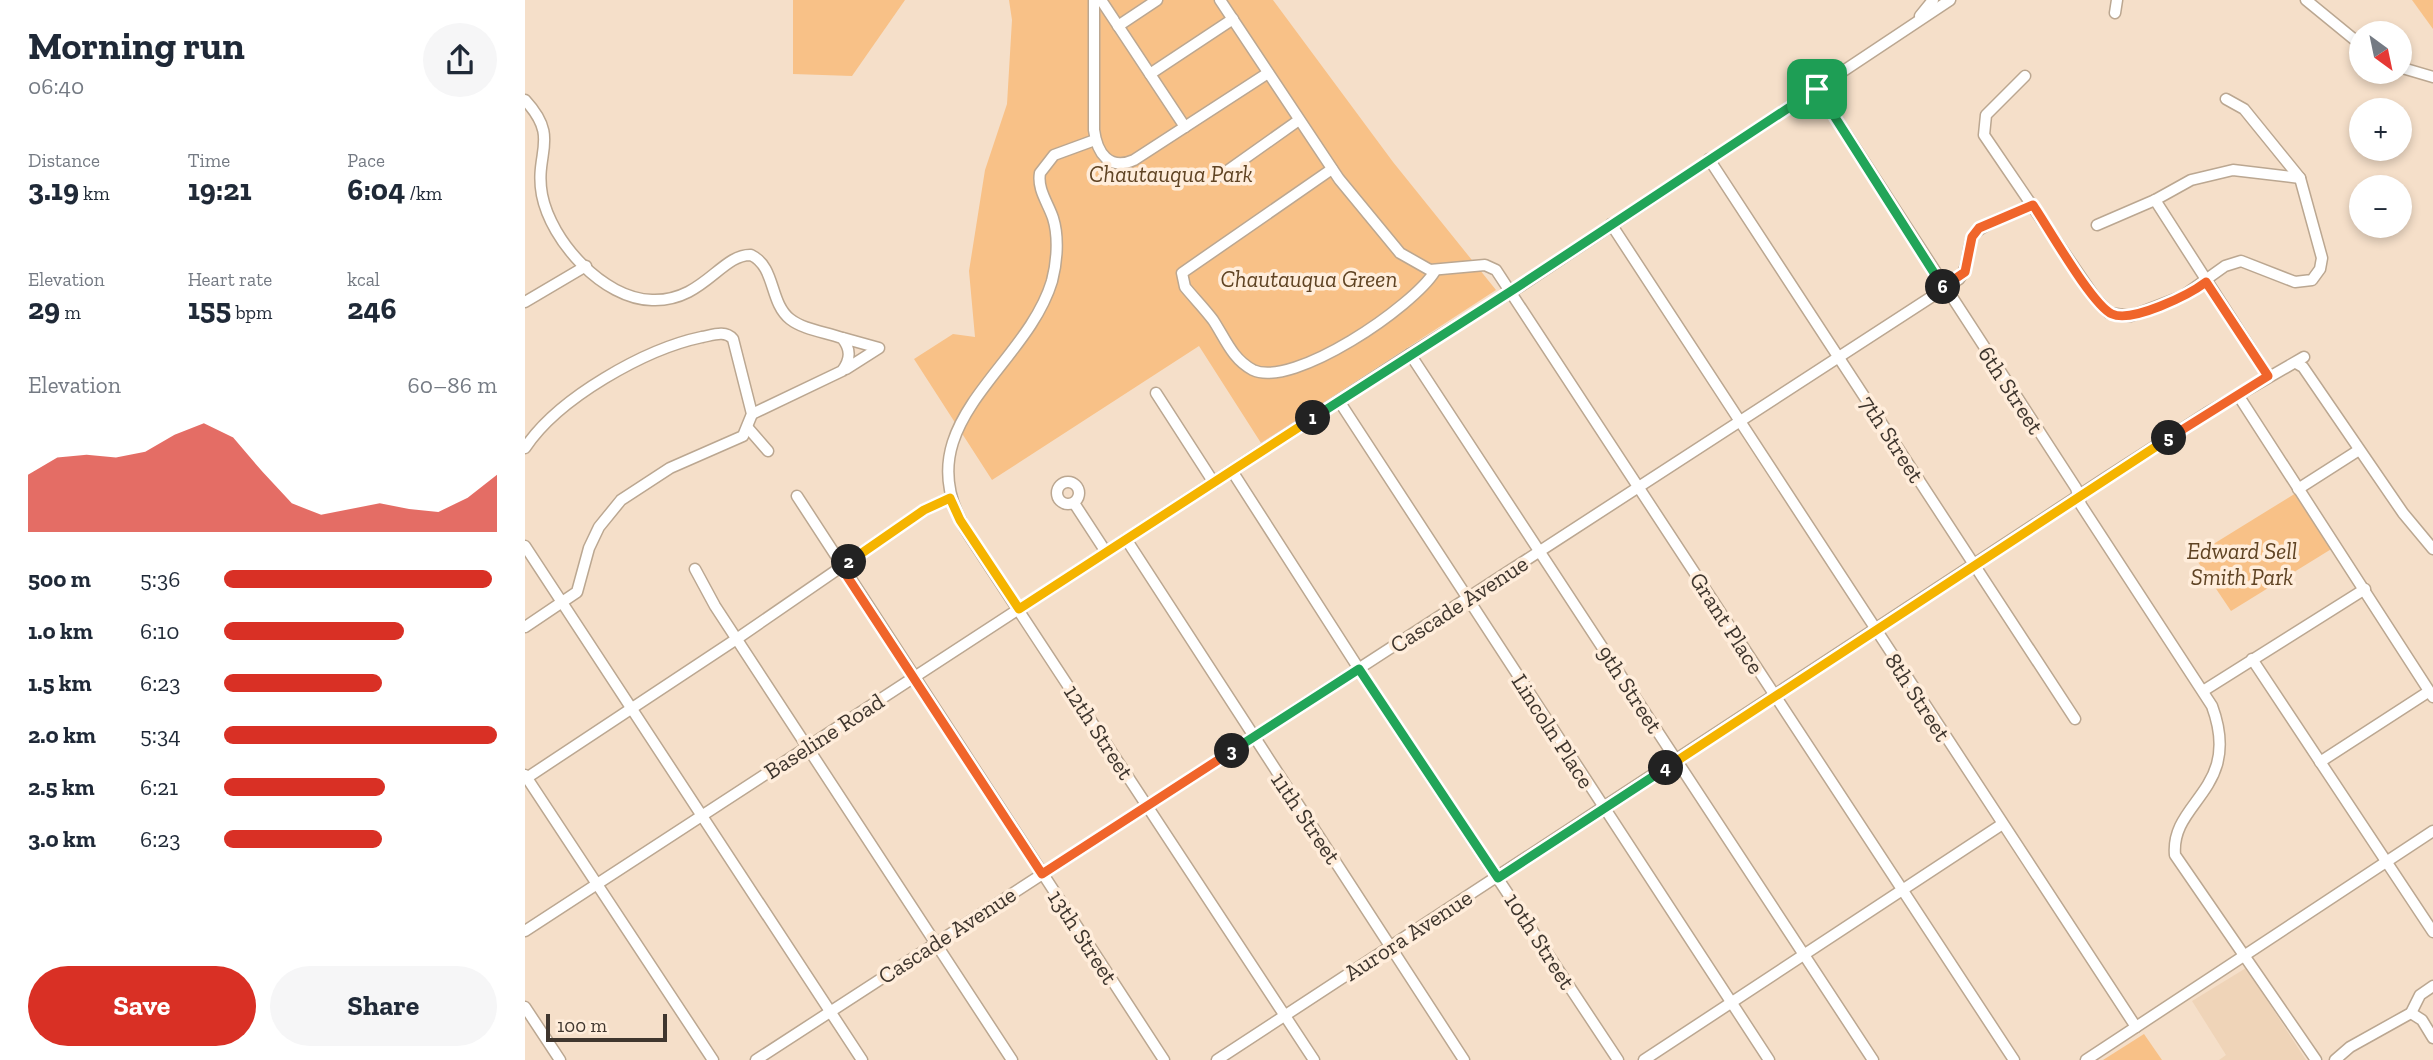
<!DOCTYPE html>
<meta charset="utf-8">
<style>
body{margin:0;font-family:"Zilla Slab",serif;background:#f6f6f7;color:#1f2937;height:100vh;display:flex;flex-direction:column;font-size:26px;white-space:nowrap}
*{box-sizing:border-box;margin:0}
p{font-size:23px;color:#747a83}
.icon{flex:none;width:38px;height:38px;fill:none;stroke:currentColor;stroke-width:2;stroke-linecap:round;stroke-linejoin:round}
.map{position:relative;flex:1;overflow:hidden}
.panel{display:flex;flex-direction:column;background:#fff;width:525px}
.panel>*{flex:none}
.needle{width:46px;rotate:147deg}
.controls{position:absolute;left:1824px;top:21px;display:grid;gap:14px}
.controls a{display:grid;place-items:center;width:63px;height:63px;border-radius:50%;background:#fff;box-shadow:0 4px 10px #0003;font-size:35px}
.scale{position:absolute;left:21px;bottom:18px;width:121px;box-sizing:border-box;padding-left:7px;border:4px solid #3f362e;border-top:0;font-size:19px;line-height:24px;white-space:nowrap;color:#3f362e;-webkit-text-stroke:5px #ffeddb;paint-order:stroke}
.pin{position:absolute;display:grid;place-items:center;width:60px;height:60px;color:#fff;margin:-30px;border-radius:14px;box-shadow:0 4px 10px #0006}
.km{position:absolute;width:35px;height:35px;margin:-18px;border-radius:50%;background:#222;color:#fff;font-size:19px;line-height:35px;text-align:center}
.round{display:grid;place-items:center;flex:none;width:74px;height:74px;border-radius:37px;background:#f6f6f7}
.overview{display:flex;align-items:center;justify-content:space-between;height:119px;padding:0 28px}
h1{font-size:38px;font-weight:700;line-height:52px}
.figures{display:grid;grid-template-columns:repeat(3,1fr);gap:10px;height:119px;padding:7px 28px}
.figures div{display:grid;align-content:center}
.figures b{font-size:30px;font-weight:700}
.figures small{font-size:19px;font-weight:400}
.figures p{font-size:19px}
.chart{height:196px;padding:14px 28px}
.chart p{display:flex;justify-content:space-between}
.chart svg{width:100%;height:126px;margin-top:7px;fill:#d93025;opacity:.7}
.action{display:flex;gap:14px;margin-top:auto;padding:14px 28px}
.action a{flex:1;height:80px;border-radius:42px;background:#d93025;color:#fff;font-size:28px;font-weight:700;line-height:80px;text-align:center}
.action a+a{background:#f6f6f7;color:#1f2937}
ul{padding:0 28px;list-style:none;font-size:23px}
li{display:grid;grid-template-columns:112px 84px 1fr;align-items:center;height:52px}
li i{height:18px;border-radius:9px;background:#d93025}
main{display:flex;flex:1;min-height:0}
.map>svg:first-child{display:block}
.built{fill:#efd4b8}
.green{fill:#f8c187}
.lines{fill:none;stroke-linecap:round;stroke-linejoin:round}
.minor-casing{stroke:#bba791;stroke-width:13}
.minor{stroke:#fff;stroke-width:10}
.split-1-casing{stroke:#fff;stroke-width:14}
.split-2-casing{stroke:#fff;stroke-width:14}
.split-3-casing{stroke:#fff;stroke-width:14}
.split-4-casing{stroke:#fff;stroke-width:14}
.split-5-casing{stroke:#fff;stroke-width:14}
.split-6-casing{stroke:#fff;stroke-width:14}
.split-7-casing{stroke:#fff;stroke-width:14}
.split-1{stroke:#22a559;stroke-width:9}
.split-2{stroke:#f5b400;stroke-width:9}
.split-3{stroke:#f0652b;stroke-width:9}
.split-4{stroke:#22a559;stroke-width:9}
.split-5{stroke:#f5b400;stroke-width:9}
.split-6{stroke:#f0652b;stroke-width:9}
.split-7{stroke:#22a559;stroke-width:9}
.labels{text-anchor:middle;stroke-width:7;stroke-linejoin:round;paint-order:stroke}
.park-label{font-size:23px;font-style:italic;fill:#5f4323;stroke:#ffeddb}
.street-label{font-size:23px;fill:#3f362e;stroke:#ffeddb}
</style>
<main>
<section class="panel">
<div class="overview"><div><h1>Morning run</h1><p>06:40</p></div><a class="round"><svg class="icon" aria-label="share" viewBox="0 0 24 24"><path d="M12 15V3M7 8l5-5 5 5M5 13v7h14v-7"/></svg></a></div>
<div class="figures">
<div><p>Distance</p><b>3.19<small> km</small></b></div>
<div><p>Time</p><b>19:21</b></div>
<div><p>Pace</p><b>6:04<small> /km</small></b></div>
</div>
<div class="figures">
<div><p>Elevation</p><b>29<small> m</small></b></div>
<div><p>Heart rate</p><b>155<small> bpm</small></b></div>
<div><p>kcal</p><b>246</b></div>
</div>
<div class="chart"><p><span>Elevation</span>60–86 m</p>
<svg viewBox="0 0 160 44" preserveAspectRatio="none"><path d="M0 44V24L10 18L20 17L30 18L40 16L50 10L60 6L70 11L80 23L90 34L100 38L110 36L120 34L130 36L140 37L150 32L160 24V44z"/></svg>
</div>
<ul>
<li><b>500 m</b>5:36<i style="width:98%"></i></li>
<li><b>1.0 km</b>6:10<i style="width:66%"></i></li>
<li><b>1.5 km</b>6:23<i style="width:58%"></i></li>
<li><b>2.0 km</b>5:34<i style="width:100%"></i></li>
<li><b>2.5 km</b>6:21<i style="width:59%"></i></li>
<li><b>3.0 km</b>6:23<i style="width:58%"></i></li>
</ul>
<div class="action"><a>Save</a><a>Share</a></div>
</section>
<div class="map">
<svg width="1908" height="1060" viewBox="0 0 1908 1060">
<rect width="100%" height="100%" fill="#f5dfc9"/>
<path class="built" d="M 1721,968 L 1781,1060 L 1694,1060 L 1701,1055 L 1667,1001 Z"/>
<g class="green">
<path d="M 268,0 L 380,0 L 327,76 L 268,74 Z"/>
<path d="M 484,0 L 748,0 L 868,162 L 971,290 L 736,443 L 674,346 L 467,480 L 389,359 L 428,334 L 450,337 L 444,271 L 460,170 L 482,104 L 487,20 Z"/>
<path d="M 1887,0 L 1908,0 L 1908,29 Z"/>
<path d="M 1771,493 L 1808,548 L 1706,611 L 1669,556 Z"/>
<path d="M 1619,1034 L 1637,1060 L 1578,1060 Z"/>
</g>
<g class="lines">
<defs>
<g id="minor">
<path d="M 569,0 L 569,130 C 572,153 584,171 609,160 L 743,73"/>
<path d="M 576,0 L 660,127"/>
<path d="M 695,0 L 814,179 L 875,253 L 905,270 L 960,265 L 971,270 L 1489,1060"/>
<path d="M 1781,0 L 1836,45"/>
<path d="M 1590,13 L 1592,0"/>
<path d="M 1395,16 L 1408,0"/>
<path d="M 593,26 L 632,0"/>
<path d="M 1874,67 L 1908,77"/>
<path d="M 625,74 L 708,19"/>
<path d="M 1500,76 L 1461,115 L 1459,135 L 1570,298 L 1584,313 L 1606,316 L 1658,296 L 1700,266 L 1716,261 L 1770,282 L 1787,280 L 1795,269 L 1797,258 L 1775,178 L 1719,109 L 1701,99"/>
<path d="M 1292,89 L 1551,488 L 1556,505 L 1687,706 C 1718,790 1645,801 1650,855 L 1791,1060"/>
<path d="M 0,100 C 36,139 9,152 17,195 C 26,241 78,299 127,300 C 178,302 196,254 226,255 C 251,267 244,302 265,319 C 279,330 301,332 317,338 C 326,349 326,359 317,371 L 227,414"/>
<path d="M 570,140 L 529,155 L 515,173 C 512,189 523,203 528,218 C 534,237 532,262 527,281 C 500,371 374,426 444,535 L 789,1060"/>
<path d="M 1184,159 L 1550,719"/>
<path d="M 807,169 L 657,273 L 660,287 C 669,298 679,308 688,320 C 700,338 707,359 728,370 C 768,389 889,306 910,271"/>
<path d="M 695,176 L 774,120"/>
<path d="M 1630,200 L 1743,376"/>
<path d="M 1086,224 L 1611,1027"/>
<path d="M 1572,225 L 1630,200 L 1666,180 L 1708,170 L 1775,178"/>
<path d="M 0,302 L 61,266"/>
<path d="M 318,338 L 354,348 L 321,369"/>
<path d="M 885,354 L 1348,1060"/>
<path d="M 1771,363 L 1778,367 L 1878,513 L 1908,549"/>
<path d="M 631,393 L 689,483"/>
<path d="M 1713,395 L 1908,697"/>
<path d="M 814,401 L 1244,1060"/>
<path d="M 223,428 L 243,451"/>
<path d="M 0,448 C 33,398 120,349 177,337 C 188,335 200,330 208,339 L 227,414 L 218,436 L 145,468 L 96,500 L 74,527 L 64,548 L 52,592 L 0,627"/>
<path d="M 707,471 L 834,669 L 1093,1060"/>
<circle cx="543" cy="493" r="11"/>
<path d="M 1773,489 L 1834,450"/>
<path d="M 272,496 L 639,1060"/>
<path d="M 549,503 L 581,552"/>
<path d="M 601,539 L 939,1060"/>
<path d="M 0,546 L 337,1060"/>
<path d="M 170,569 L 190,606 L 487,1060"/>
<path d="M 1727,659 L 1908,932"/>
<path d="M 1678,691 L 1840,589"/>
<path d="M 1795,762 L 1903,692"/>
<path d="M 0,775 L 188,1060"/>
<path d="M 0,779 L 213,638 L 399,510 L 425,498"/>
<path d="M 0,931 L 885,354 L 994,287 L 1425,0"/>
<path d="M 0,1007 L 35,1060"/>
<path d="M 1886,1013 L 1897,1020 L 1908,1038"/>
<path d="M 231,1060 L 1434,279 C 1445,266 1441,250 1448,236 C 1454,224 1495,212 1508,205"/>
<path d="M 692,1060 L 1579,479 L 1682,413 L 1779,357"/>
<path d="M 1119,1060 L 1476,825"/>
<path d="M 1561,1060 L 1908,831"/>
<path d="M 1810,1060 L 1825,1047 L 1886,1013 L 1895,995 L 1908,986"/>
</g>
</defs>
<use href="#minor" class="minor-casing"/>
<use href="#minor" class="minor"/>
</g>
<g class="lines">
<defs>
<path id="split-1" d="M 788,418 L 994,286 L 1292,89"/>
<path id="split-2" d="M 324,562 L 399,510 L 425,498 L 435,520 L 494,609 L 788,418"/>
<path id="split-3" d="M 324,562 L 316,567 L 517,874 L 707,751"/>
<path id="split-4" d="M 707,751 L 834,669 L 973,878 L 1141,768"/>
<path id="split-5" d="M 1141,768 L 1644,438"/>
<path id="split-6" d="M 1418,287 L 1440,272 L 1447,237 L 1454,228 L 1508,205 C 1523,227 1567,305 1587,314 C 1607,323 1664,295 1681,282 L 1743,376 L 1644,438"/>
<path id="split-7" d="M 1292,89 L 1418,287"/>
</defs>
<use href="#split-1" class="split-1-casing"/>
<use href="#split-2" class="split-2-casing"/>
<use href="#split-3" class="split-3-casing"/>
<use href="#split-4" class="split-4-casing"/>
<use href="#split-5" class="split-5-casing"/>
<use href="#split-6" class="split-6-casing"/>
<use href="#split-7" class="split-7-casing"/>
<use href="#split-1" class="split-1"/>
<use href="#split-2" class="split-2"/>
<use href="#split-3" class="split-3"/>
<use href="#split-4" class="split-4"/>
<use href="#split-5" class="split-5"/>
<use href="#split-6" class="split-6"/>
<use href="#split-7" class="split-7"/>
</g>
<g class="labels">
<g class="park-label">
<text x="646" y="182">Chautauqua Park</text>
<text x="784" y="287">Chautauqua Green</text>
<text x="1717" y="559">Edward Sell<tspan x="1717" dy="26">Smith Park</tspan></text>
</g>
<g class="street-label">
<text transform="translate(1486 390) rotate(57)" y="8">6th Street</text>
<text transform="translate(1367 439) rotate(57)" y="8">7th Street</text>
<text transform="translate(934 604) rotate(-33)" y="8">Cascade Avenue</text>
<text transform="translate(1202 623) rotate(57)" y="8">Grant Place</text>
<text transform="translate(1105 689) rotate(57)" y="8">9th Street</text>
<text transform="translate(1393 697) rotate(57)" y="8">8th Street</text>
<text transform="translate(1028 731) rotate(57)" y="8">Lincoln Place</text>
<text transform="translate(574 732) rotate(57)" y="8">12th Street</text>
<text transform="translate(299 736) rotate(-33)" y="8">Baseline Road</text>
<text transform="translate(781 818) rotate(56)" y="8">11th Street</text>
<text transform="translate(422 935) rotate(-33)" y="8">Cascade Avenue</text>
<text transform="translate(883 935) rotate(-33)" y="8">Aurora Avenue</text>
<text transform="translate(558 937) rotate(57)" y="8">13th Street</text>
<text transform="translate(1015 941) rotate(57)" y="8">10th Street</text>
</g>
</g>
</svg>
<div class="controls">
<a><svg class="needle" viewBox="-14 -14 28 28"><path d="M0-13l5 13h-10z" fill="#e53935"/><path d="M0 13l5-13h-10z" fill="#747a83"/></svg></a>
<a>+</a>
<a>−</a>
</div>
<div class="scale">100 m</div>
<div class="pin" style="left:1292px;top:89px;background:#1e9e55"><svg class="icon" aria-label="arrive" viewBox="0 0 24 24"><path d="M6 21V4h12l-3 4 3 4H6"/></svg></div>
<b class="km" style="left:788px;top:418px">1</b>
<b class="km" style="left:324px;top:562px">2</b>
<b class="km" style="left:707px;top:751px">3</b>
<b class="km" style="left:1141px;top:768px">4</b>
<b class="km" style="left:1644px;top:438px">5</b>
<b class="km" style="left:1418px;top:287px">6</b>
</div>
</main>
